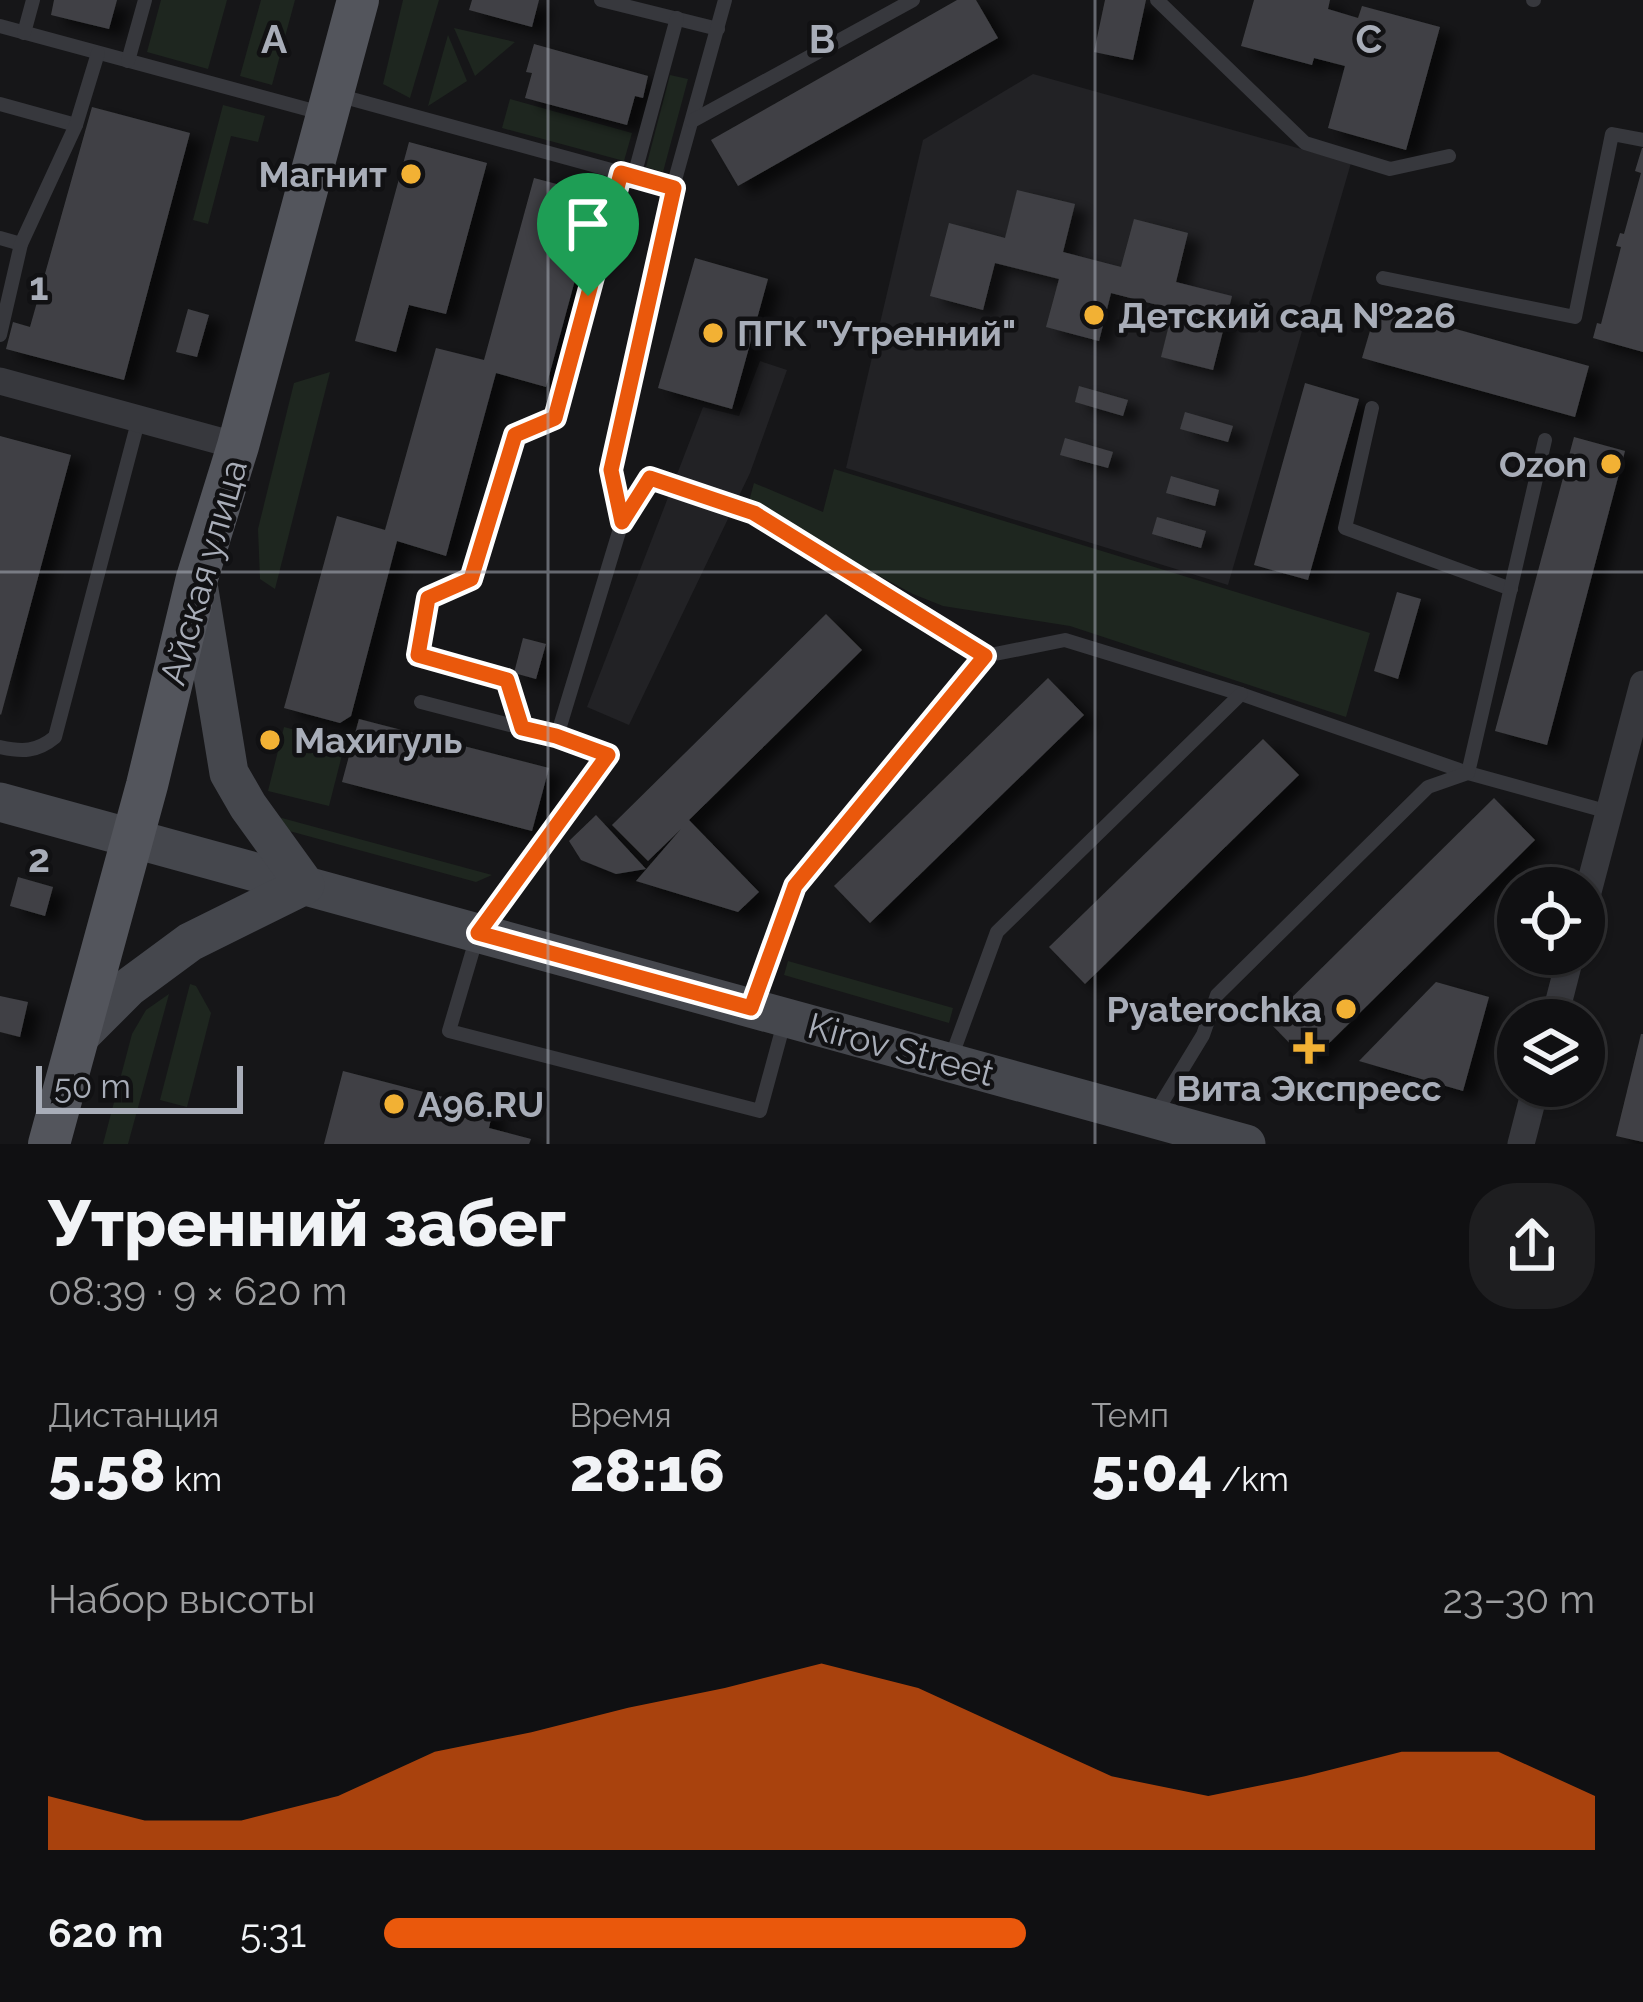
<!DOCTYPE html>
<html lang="ru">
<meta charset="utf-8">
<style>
body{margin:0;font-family:Raleway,sans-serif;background:#1e1e20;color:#f1f3f6;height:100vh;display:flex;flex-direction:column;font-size:45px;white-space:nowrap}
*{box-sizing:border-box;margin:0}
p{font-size:39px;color:#9c9d9f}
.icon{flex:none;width:66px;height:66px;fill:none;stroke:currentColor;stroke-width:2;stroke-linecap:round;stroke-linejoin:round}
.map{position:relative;height:1144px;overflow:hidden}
.side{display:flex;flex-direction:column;background:#101012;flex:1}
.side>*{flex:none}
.buttons{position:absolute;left:1497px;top:867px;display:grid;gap:24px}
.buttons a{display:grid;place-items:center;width:108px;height:108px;border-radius:50%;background:#101012;box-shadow:0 3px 9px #0004,0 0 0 3px #303032;font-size:60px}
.scale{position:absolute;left:36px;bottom:30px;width:207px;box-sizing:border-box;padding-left:12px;border:6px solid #a8adb8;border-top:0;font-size:33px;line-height:42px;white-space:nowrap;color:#a8adb8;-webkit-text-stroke:9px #111113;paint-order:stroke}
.pin{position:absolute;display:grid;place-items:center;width:102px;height:102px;color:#fff;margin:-123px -51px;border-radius:50% 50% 50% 0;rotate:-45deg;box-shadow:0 0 12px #0007}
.pin .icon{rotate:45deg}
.round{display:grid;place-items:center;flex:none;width:126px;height:126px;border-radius:48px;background:#1e1e20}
.headline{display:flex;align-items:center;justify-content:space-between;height:204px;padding:0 48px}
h1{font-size:66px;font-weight:800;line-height:90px}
.figures{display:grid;grid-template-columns:repeat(3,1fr);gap:18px;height:204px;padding:12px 48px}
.figures div{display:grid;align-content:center}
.figures b{font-size:60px;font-weight:800}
.figures small{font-size:33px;font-weight:400}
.figures p{font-size:33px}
.chart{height:336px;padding:24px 48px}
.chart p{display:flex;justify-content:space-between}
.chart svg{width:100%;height:216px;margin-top:12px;fill:#ea580c;opacity:.7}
ul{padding:0 48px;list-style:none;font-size:39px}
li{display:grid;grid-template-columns:192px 144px 1fr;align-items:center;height:90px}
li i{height:30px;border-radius:15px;background:#ea580c}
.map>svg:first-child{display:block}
.built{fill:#222225}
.green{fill:#1e261f}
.building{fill:#404145;filter:url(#shadow)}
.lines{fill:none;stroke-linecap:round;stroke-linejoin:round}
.lane{stroke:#37383d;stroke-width:14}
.street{stroke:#37383d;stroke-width:27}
.secondary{stroke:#45474d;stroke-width:39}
.primary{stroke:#53555c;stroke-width:42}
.route-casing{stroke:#fff;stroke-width:24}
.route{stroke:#ea580c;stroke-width:15}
.grid{fill:none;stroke:#a8adb8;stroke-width:3;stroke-opacity:0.55}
.poi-dot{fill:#f2b134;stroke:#111113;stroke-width:4.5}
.labels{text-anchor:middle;stroke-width:9;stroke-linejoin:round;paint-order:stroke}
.poi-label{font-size:36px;font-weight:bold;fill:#a8adb8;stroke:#111113;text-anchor:start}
.street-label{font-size:36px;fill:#a8adb8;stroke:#111113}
.grid-label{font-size:39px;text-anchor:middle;font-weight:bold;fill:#a8adb8;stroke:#111113;stroke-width:9;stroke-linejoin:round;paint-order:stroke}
</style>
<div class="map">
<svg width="1643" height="1144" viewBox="0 0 1643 1144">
<defs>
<filter id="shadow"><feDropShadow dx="13" dy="8" stdDeviation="6" flood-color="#0009"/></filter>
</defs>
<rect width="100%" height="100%" fill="#161618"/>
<g class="built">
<path d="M 1033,74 L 1351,163 L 1228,585 L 846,468 L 923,140 Z"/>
<path d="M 760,361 L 787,370 L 750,473 L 629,725 L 587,707 L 703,407 L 739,416 Z"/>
</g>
<g class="green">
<path d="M 161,0 L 227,0 L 208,69 L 147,52 Z"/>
<path d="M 261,0 L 295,0 L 272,85 L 240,76 Z"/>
<path d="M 403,0 L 439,0 L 410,98 L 383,84 Z"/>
<path d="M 454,28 L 515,42 L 475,76 Z"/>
<path d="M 448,35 L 467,81 L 428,106 Z"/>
<path d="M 670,75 L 688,79 L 663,172 L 646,167 Z"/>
<path d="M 510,99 L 632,133 L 624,161 L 502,128 Z"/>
<path d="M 223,105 L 265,116 L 258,142 L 231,136 L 208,224 L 193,220 Z"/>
<path d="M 330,372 L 275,589 L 260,579 L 258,529 L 294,383 Z"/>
<path d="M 834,469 L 1370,633 L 1346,717 L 1070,626 L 943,606 L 913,594 L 748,505 L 754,483 L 823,512 Z"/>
<path d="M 284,727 L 345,743 L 329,806 L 268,791 Z"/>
<path d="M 267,814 L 492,875 L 476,882 L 282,829 Z"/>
<path d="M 788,961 L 953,1008 L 949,1023 L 784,975 Z"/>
<path d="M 190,984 L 196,986 L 211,1013 L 187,1107 L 160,1100 Z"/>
<path d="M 169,994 L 128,1144 L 103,1144 L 132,1034 L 146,1010 Z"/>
</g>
<g class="building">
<path d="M 54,0 L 117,0 L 109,29 L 51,15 Z"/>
<path d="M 472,0 L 539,0 L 532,27 L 469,10 Z"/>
<path d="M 957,0 L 976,0 L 998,38 L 738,186 L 711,140 Z"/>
<path d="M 1105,0 L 1146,0 L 1133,60 L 1094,52 Z"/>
<path d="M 1254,0 L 1330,0 L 1328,9 L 1358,18 L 1362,6 L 1440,27 L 1406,150 L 1328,128 L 1345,66 L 1314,58 L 1312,65 L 1241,46 Z"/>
<path d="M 534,44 L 648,76 L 643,98 L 635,96 L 627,125 L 525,98 L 532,73 L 526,72 Z"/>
<path d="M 92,107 L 190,133 L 124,380 L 6,349 L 13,322 L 30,327 Z"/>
<path d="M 409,142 L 487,163 L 446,314 L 409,305 L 396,352 L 355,341 Z"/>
<path d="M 1642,148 L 1643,148 L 1643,352 L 1593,338 L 1597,323 L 1601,324 L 1621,247 L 1616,246 L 1620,233 L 1624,234 L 1641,173 L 1635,171 Z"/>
<path d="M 534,178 L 598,195 L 546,387 L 496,373 L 446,556 L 397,541 L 351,716 L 340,723 L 284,708 L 337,516 L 385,530 L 436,348 L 484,360 Z"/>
<path d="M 1017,190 L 1075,204 L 1063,252 L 1121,267 L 1134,219 L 1188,233 L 1176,282 L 1232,296 L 1213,370 L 1161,357 L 1173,309 L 1111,293 L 1099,341 L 1046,327 L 1059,279 L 995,263 L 983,310 L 930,296 L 949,223 L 1005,238 Z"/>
<path d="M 695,258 L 768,279 L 732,409 L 658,388 Z"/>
<path d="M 1377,307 L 1589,366 L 1575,417 L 1362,358 Z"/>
<path d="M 188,309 L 209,315 L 197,357 L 176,352 Z"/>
<path d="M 1305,383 L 1359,399 L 1308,580 L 1254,565 Z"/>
<path d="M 1079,386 L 1128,400 L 1123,416 L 1075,402 Z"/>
<path d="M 1185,412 L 1233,426 L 1228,442 L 1180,429 Z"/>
<path d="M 0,436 L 71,455 L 1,715 L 0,714 Z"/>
<path d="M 1574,437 L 1625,451 L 1547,745 L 1495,731 Z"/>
<path d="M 1065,438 L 1113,452 L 1108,468 L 1060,455 Z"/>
<path d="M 1171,476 L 1219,490 L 1215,506 L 1166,493 Z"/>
<path d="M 1157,517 L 1206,531 L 1201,548 L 1152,534 Z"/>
<path d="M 1397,592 L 1421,599 L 1398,679 L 1374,671 Z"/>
<path d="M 826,614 L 862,650 L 689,820 L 759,892 L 738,912 L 636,881 L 681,829 L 648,861 L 612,825 Z"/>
<path d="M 523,638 L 546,644 L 536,679 L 514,673 Z"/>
<path d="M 1048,678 L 1084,715 L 870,923 L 834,886 Z"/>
<path d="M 359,719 L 549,768 L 532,831 L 342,782 Z"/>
<path d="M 1263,739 L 1299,775 L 1085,984 L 1049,947 Z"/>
<path d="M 1494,798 L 1535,840 L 1309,1063 L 1268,1021 Z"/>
<path d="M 596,815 L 646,869 L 616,874 L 581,860 L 569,841 Z"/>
<path d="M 18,877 L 53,887 L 45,916 L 10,906 Z"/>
<path d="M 1436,982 L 1489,997 L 1463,1091 L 1359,1061 Z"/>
<path d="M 0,996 L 28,1002 L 20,1037 L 0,1032 Z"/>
<path d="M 1641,1034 L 1643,1034 L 1643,1142 L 1616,1136 Z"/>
<path d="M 343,1071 L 493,1110 L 489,1128 L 531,1139 L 529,1144 L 324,1144 Z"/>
</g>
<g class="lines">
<g class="lane">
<path d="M 601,0 L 718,29"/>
<path d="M 725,0 L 673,187 L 619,426 L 611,470 L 622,522 L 557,736 L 608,755 L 478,933 L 449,1031 L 760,1111 L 785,1019"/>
<path d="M 1157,0 L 1305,143 L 1390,169 L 1449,156"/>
<path d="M 1533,0 L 1534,0"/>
<path d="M 0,26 L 325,114"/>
<path d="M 24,33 L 33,0"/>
<path d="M 128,61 L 145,0"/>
<path d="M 337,95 L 673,187"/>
<path d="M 0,104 L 76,125"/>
<path d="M 692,121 L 913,0"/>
<path d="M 634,176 L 677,18"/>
<path d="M 0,238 L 21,244"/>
<path d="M 1383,278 L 1575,317 L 1612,134 L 1643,140"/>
<path d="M 0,335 L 21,244 L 76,125 L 98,53"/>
<path d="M 1372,408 L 1345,528 L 1511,589"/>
<path d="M 622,522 L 649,478 L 754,513 L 985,656 L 1065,640 L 1241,694 L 1468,773 L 1609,812"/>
<path d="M 421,702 L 522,728 L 507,679 L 417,655 L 428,598 L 471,579 L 515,435 L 555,418 L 621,173"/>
<path d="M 522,728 L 557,736"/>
<path d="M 0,747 C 22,752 37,752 55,737 L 139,418"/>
<path d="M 751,1006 L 795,886 L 985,656"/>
<path d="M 951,1058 L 997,932 L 1241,694"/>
<path d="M 1155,1114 L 1203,1035 L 1217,995 L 1428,787 L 1468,773 L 1545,440"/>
</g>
<g class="street">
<path d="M 0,381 L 238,446"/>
<path d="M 1584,907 L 1643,684"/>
<path d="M 1554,1020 L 1571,954"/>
<path d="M 1521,1144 L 1536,1086"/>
</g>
<g class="secondary">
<path d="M 0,802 L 1246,1144"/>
<path d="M 76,1040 L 129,987 L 190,942 L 305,885 L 248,806 L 229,773 L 198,584"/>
</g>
<path class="primary" d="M 49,1144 L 147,785 L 197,578 L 238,446 L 358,0"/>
</g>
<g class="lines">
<defs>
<path id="route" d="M 621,173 L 674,188 L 611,470 L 622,522 L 650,478 L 754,513 L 985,656 L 795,886 L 751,1008 L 478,933 L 608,755 L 556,736 L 522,728 L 507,680 L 418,655 L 428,598 L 471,579 L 515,435 L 555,418 Z"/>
</defs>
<use href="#route" class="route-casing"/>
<use href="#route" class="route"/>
</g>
<path class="grid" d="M 548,0 L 548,1144M 1095,0 L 1095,1144M 0,572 L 1643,572"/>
<g class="poi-dot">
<circle cx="411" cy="174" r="12"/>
<circle cx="1094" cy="315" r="12"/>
<circle cx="713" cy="333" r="12"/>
<circle cx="1611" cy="464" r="12"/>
<circle cx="270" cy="740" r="12"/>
<circle cx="1346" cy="1009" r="12"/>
<path d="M1303 1030h12v12h12v12h-12v12h-12v-12h-12v-12h12z"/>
<circle cx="394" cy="1104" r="12"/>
</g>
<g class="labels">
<g class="poi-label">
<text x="387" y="187" text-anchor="end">Магнит</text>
<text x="1118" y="328">Детский сад №226</text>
<text x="737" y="346">ПГК "Утренний"</text>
<text x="1587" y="477" text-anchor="end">Ozon</text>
<text x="294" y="753">Махигуль</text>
<text x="1322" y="1022" text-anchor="end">Pyaterochka</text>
<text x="1309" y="1101" text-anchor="middle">Вита Экспресс</text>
<text x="418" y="1117">А96.RU</text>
</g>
<g class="street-label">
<text transform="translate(203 572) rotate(-74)" y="13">Айская улица</text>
<text transform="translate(901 1049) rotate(15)" y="13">Kirov Street</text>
</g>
</g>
<g class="grid-label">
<text x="274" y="53">A</text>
<text x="822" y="53">B</text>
<text x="1369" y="53">C</text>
<text x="39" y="300">1</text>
<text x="39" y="872">2</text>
</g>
</svg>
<div class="buttons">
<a><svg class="icon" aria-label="locate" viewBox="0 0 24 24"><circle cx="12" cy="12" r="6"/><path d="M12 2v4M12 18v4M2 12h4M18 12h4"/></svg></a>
<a><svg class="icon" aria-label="layers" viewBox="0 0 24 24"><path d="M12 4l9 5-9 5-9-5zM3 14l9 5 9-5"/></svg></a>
</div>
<div class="scale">50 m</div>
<div class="pin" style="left:588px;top:296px;background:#1e9e55"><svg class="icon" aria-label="arrive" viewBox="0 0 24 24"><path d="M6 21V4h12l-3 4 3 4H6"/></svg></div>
</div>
<section class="side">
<div class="headline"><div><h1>Утренний забег</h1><p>08:39 · 9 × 620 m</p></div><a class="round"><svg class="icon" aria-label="share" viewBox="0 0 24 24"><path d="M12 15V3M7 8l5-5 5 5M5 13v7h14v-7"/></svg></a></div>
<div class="figures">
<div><p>Дистанция</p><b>5.58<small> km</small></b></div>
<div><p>Время</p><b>28:16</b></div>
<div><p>Темп</p><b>5:04<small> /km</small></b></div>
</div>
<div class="chart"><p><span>Набор высоты</span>23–30 m</p>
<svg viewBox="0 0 160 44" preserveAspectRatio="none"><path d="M0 44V33L10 38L20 38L30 33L40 24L50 20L60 15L70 11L80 6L90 11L100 20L110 29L120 33L130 29L140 24L150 24L160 33V44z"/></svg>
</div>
<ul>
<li><b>620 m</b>5:31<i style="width:53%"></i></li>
</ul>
</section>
